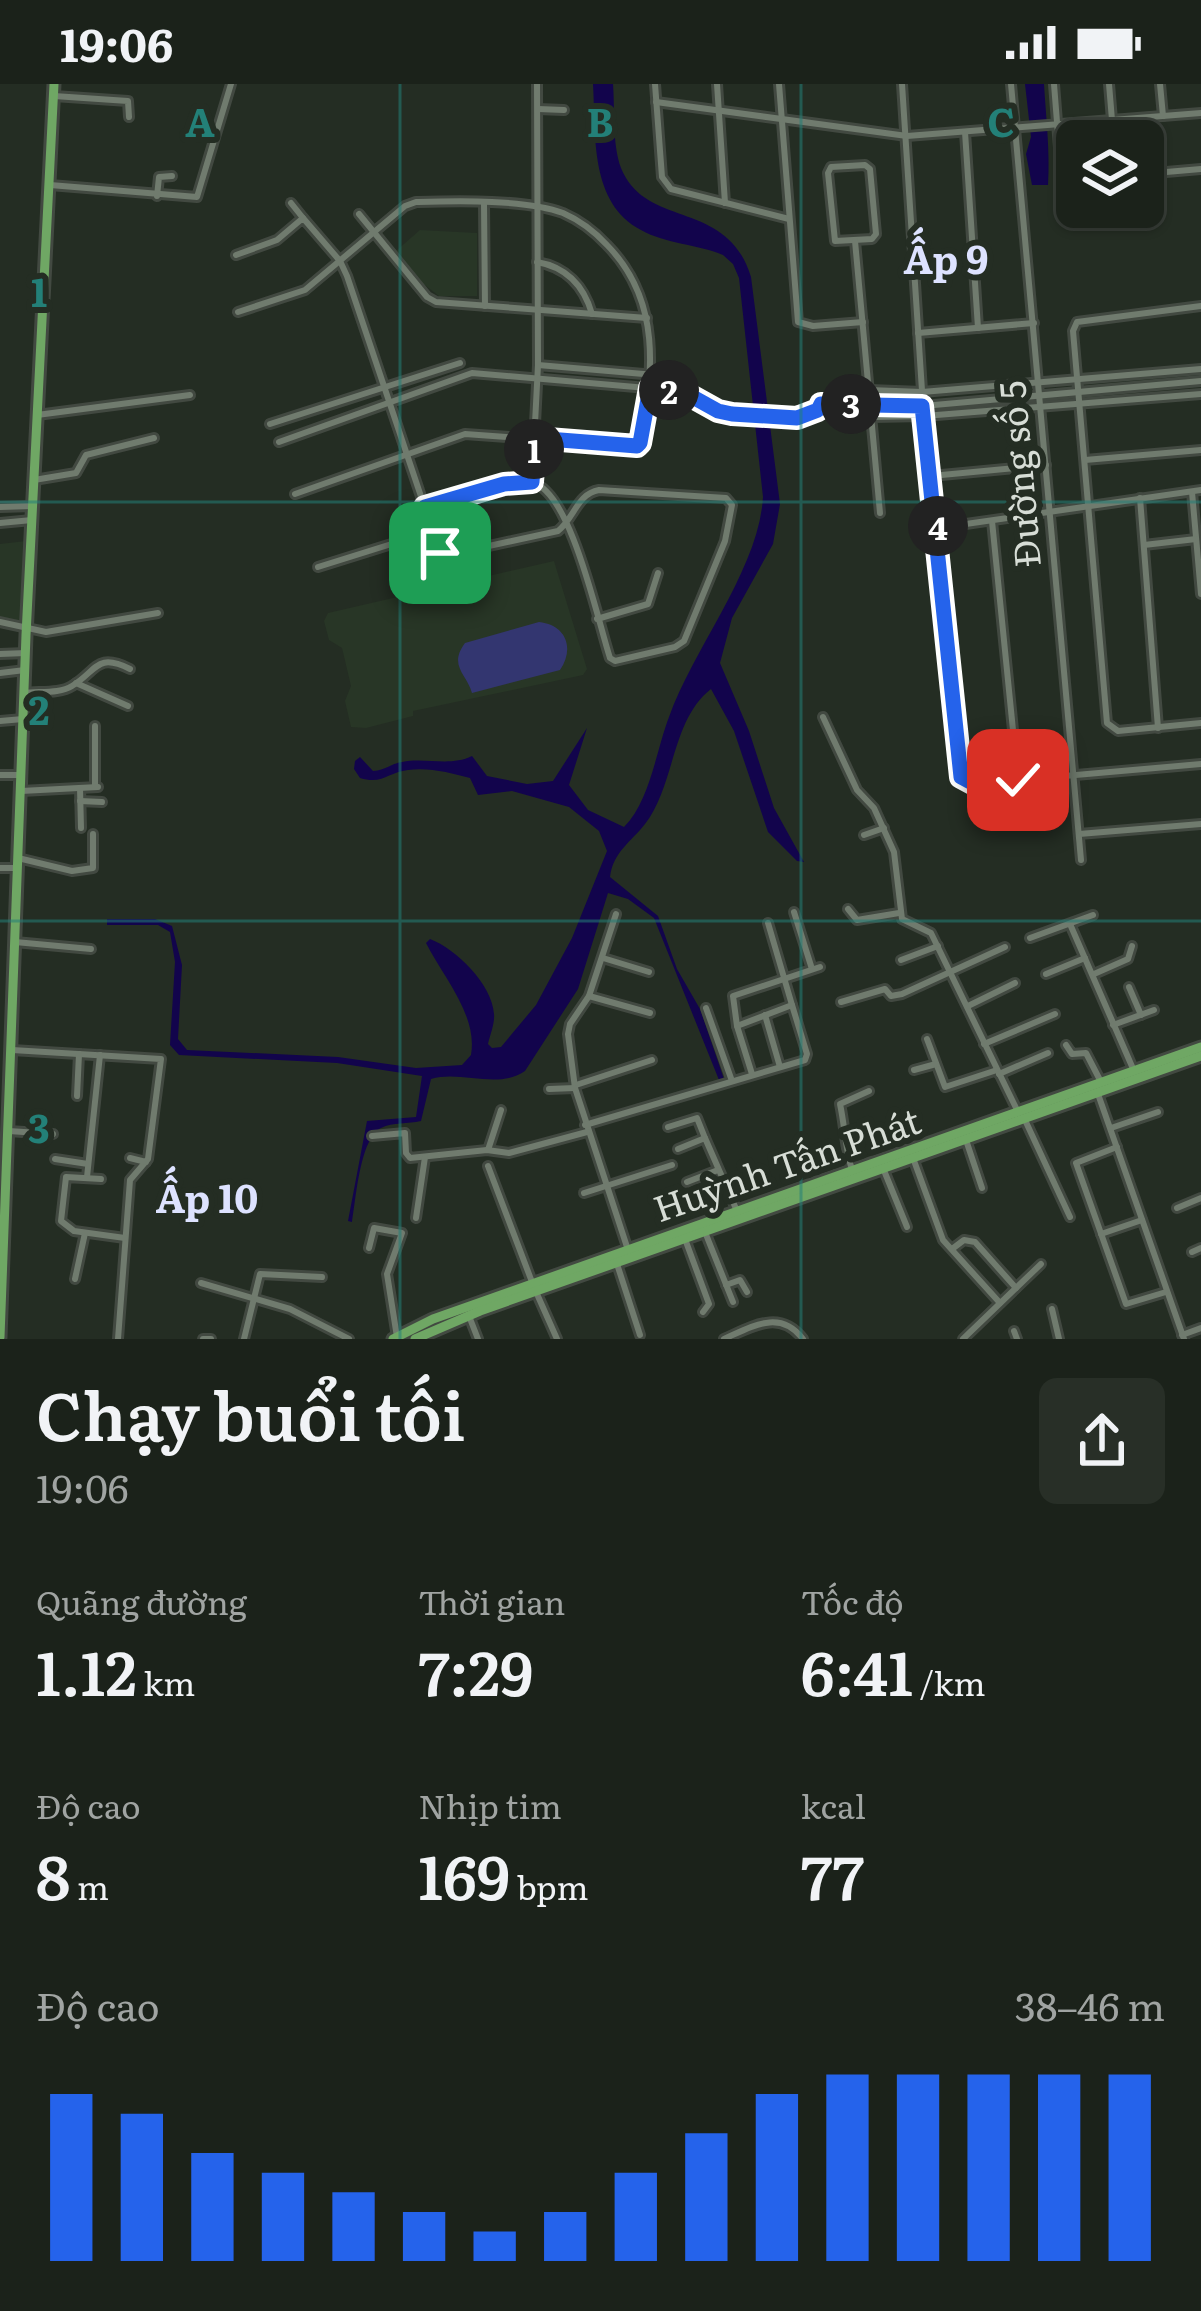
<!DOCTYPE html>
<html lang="vi">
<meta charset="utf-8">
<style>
body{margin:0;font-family:Literata,serif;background:#282f27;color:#f1f3f6;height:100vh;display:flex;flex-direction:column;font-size:45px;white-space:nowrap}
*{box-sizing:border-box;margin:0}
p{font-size:39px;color:#a0a4a2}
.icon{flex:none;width:66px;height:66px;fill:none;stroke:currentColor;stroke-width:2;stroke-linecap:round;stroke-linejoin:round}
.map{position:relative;height:1255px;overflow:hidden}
.details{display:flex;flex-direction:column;background:#1b221a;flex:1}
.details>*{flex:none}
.buttons{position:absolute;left:1056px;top:36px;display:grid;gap:24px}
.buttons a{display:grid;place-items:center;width:108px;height:108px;border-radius:18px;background:#1b221a;box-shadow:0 3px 9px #0004,0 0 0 3px #393f39;font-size:60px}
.pin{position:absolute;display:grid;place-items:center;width:102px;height:102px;color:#fff;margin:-51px;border-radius:24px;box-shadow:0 6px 18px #0006}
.km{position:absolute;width:60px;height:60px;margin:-30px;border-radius:50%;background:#222;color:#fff;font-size:33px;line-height:60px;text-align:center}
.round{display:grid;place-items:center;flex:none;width:126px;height:126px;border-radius:18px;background:#282f27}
.head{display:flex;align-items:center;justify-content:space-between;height:204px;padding:0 36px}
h1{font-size:66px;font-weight:600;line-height:90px}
.metrics{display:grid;grid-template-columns:repeat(3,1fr);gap:18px;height:204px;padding:12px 36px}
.metrics div{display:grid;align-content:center}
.metrics b{font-size:60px;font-weight:600}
.metrics small{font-size:33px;font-weight:400}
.metrics p{font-size:33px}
.chart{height:336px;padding:24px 36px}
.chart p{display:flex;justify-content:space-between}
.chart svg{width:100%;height:216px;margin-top:12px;stroke:#2563eb;stroke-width:6}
.status{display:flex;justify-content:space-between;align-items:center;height:84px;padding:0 60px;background:#1b221a;direction:ltr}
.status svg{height:33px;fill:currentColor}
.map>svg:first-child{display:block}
.built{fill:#283626}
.green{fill:#333670}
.water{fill:#12044c}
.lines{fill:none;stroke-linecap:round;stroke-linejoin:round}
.minor-casing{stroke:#424941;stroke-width:12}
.major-casing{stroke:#424941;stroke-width:15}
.minor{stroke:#707b6e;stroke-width:6}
.major{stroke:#6fa764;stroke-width:9}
.route-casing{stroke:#fff;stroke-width:24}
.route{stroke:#2563eb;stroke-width:15}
.grid{fill:none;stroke:#238078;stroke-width:3;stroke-opacity:0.55}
.labels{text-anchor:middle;stroke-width:12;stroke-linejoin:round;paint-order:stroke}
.street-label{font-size:36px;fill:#d7ddd6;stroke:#242d23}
.neighbourhood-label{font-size:39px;font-weight:bold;fill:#dde2ff;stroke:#242d23}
.grid-label{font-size:39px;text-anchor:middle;font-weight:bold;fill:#238078;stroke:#242d23;stroke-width:12;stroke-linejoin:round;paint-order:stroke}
</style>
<div class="status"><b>19:06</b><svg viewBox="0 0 49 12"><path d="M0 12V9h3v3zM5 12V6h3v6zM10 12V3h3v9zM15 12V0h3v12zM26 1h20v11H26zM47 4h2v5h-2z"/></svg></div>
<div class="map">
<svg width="1201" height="1255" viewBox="0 0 1201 1255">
<rect width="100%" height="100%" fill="#242d23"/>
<g class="built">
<path d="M 420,146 L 477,149 L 477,212 L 439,212 L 421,198 L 396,167 Z"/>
<path d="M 26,457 L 22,541 L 0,535 L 0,460 Z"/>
<path d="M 554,477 L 587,585 L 583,591 L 413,627 L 413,632 L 366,644 L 351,643 L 345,617 L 351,602 L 342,564 L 329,556 L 324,537 L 328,529 Z"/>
</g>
<path class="green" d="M 539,538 C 566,541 575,564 560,586 L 472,609 C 467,590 448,582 465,559 Z"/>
<g class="water">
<path d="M 593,0 L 613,0 C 615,26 612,59 621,84 C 646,146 727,114 751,193 L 780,420 L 773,460 L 732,534 L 720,579 L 749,647 L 774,724 L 804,778 L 797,777 L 768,748 L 734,647 L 711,605 C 671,636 675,702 645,740 C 631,758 613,768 610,793 L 658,832 L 677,885 L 700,925 L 724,995 L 719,996 L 654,834 L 628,815 L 608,809 L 578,905 L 525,987 C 498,1006 461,986 431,995 L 421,1037 C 408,1040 393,1038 381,1044 C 360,1054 356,1115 352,1138 L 348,1137 L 367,1037 L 416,1033 L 422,992 L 337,979 L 179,971 L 170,961 L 175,878 L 170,848 L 158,841 L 107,841 L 107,835 L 155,835 L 172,842 L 182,881 L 178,955 L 187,966 L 338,973 L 416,984 L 462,981 L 471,971 C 478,931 443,893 426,859 L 430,855 C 456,865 492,900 494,930 C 495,939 490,951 488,960 L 492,964 L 501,963 L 536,921 L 572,854 L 607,767 L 599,747 L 569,723 L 512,707 L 478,711 L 470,694 C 451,689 429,683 408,686 C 388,688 383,701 360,694 L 354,685 L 355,677 L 360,673 L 373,687 C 386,686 390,680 402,678 C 425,673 450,683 472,672 L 487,692 L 527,700 L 553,697 L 587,644 L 569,701 L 588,726 L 624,743 C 650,717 656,667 669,633 C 694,563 759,485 763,413 L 739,194 L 733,180 L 723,171 C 697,160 666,160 641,146 C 589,119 596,50 593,0 Z"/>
<path d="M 1025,0 L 1044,0 C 1046,34 1050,67 1048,101 L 1032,101 L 1026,70 L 1031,53 Z"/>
</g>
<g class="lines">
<defs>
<g id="minor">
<path d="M 655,0 L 662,93 L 671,105 L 789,135"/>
<path d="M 717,0 L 725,119"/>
<path d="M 779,0 L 798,238 L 813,242 L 863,238"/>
<path d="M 902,0 L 923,322 L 961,693 L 974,700 L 1201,680"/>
<path d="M 1011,0 L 1081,776"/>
<path d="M 1054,0 L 1061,89 L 1068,96 L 1077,96"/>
<path d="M 1109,0 L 1112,36"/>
<path d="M 1160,0 L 1163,32"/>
<path d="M 54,12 L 128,17 L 129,33"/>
<path d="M 656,18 L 907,52 L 1201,29"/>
<path d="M 538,25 L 564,26"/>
<path d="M 965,48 L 978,244"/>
<path d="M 865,81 L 870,85 L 876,150 L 872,155 L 835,157 L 828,89 L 831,83 Z"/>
<path d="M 1143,90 L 1201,85"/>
<path d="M 50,101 L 197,113 L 231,0"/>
<path d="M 157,112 L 159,93 L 172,92"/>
<path d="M 291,119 L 303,134"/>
<path d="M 484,120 L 485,222"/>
<path d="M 359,130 L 427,213 L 436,218 L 647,234"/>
<path d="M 855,157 L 880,429"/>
<path d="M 236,171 L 277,156 L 303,134 L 340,177 L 347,192 L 440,469 L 443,472 L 558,447 C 575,433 577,410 599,406 L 726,414 L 732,421 L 725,457 L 684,557 L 675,563 L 615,577 L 610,574 C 598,538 571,408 533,399 C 502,391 456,414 425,423"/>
<path d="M 537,178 C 566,183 584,202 592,230"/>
<path d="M 1201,222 L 1077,238 L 1073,247 L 1107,639 L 1118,647 L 1201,639"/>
<path d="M 238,228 L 305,206 L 405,122 L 416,118 C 456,117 526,115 563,129 C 579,136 595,148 607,161 C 662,217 653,289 641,359 L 637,362 L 465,350 L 295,410"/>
<path d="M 918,249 L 1034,239"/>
<path d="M 538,281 L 679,293"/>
<path d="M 869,306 L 922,308 L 1201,285"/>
<path d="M 37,331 L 190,311"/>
<path d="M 872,333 L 924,332 L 1201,310"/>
<path d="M 270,340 L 460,279"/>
<path d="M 279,358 L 472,289 L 682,307 L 718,327 L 732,330 L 797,334 L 818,326 L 821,320 L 923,322 L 1201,297"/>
<path d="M 1085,376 L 1201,366"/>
<path d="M 931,392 L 1046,381"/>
<path d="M 34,396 L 76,389 L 86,371 L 154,354"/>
<path d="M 532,398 L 538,281 L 537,0"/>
<path d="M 1192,408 L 1201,510"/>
<path d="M 1140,414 L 1158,644"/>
<path d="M 0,423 L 33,422"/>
<path d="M 992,437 L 1018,696"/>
<path d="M 0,439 L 32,436"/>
<path d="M 938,444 L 1201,406"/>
<path d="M 1144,461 L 1196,455"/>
<path d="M 318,483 L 433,447"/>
<path d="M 597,535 L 648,520 L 658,489"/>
<path d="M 0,538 L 46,548 L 158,529"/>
<path d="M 0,570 L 26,569"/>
<path d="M 0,589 L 25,586"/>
<path d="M 76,599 L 128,622"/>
<path d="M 24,609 C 38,607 60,610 72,602 C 97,587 96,568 130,585"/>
<path d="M 823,633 L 857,706 L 874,724 L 894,768 L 902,835 L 931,849 L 1018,1028"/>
<path d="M 0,637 L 23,635"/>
<path d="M 95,642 L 95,703"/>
<path d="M 0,691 L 21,691"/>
<path d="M 80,704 L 81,744"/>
<path d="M 21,707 L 98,703"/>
<path d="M 80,717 L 102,718"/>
<path d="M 1079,750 L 1201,740"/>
<path d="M 864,751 L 884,744"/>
<path d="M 18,774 L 72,787 L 93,784 L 93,750"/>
<path d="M 0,784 L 18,784"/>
<path d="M 848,825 L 857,836 L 899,829"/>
<path d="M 794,828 L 812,885"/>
<path d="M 616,830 L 589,912 L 570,940 L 568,950 L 575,1004 L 628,1166"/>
<path d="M 1070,840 L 1134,987"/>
<path d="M 1030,854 L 1093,831"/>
<path d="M 15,858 L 91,865"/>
<path d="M 603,874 L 649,888"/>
<path d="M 901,876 L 938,862"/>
<path d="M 1046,890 L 1085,874"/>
<path d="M 1094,890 L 1128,875 L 1132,862"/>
<path d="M 1129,903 L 1141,931"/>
<path d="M 589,912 L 650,929"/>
<path d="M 841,918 L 885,905 L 891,912 L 902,910 L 1005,863"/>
<path d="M 968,922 L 1015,899"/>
<path d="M 706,924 L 732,997"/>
<path d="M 765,931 L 780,983"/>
<path d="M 1113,941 L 1154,926"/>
<path d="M 737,942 L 792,921 L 768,839"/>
<path d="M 927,955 L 945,1003 L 997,986"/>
<path d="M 984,960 L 1055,930"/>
<path d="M 1066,961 L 1072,970 L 1086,969 L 1101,998"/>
<path d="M 12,966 L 161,975 L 148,1075 L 130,1096 L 118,1255"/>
<path d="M 914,986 L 936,980"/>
<path d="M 752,990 L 737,942 L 733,912 L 820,883"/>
<path d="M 999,990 L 1048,969"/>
<path d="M 576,1001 L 652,976"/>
<path d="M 549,1005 L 575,1004"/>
<path d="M 1098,1010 L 1184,1255"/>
<path d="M 77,1012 L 79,970"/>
<path d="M 1025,1036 L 1070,1133"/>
<path d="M 585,1041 L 805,976 L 807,970 L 792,921"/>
<path d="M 668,1043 L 697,1034 L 705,1054"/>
<path d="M 1111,1044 L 1158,1028"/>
<path d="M 9,1047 L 53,1050"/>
<path d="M 372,1052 L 405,1049 L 406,1069 L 410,1074 L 487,1066 L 509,1069 L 587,1048"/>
<path d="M 966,1056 L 982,1104"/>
<path d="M 1117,1063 L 1076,1079 L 1126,1220 L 1166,1208"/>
<path d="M 678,1065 L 705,1054 L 737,1127"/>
<path d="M 488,1066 L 501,1026"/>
<path d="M 130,1074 L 146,1078"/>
<path d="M 913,1074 L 943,1156 L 1000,1219"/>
<path d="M 55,1075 L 88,1080"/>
<path d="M 488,1082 L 532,1198"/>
<path d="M 883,1084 L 907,1143"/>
<path d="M 852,1086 C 845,1064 845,1043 840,1020 L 869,1007"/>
<path d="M 87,1093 L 100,971"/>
<path d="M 101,1095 L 66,1093 L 61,1137 L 74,1147 L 125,1154"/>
<path d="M 687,1098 L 718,1086"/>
<path d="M 584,1109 L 672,1081"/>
<path d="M 1177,1124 L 1201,1114"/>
<path d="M 416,1134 L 425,1073"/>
<path d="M 705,1148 L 733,1218"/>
<path d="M 1101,1150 L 1142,1136"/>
<path d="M 685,1155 L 709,1220 L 703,1228"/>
<path d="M 369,1164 L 374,1144 L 402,1149 L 387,1190 L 397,1253"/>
<path d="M 952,1165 L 964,1156 L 975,1158 L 1016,1204 L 963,1255"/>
<path d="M 1192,1168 L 1201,1164"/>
<path d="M 617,1180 L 640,1251"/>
<path d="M 75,1195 L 85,1149"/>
<path d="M 201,1199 L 290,1225 L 349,1255"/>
<path d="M 726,1201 L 740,1196 L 747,1208"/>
<path d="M 1016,1204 L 1041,1180"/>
<path d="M 537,1210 L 557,1255"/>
<path d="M 1052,1225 L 1059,1255"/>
<path d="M 469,1232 L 478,1255"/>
<path d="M 1014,1247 L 1017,1255"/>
<path d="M 1182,1251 L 1201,1244"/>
<path d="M 203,1255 L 211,1255"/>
<path d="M 244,1255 L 260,1190 L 322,1193"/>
<path d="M 724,1255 C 753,1242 780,1225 803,1255"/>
</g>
<g id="major">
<path d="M 0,1253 L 26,551 L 54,0"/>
<path d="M 393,1255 L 433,1235 L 1201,963"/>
<path d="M 415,1255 L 480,1227 L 1201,972"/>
</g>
</defs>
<use href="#minor" class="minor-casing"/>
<use href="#major" class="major-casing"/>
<use href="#minor" class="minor"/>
<use href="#major" class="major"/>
</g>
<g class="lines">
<defs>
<path id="route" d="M 440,469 L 425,423 L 504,400 L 532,398 L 535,354 L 637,362 L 640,359 L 650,304 L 682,307 L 718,327 L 732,330 L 797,334 L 818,326 L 821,320 L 922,322 L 961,693 L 974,700 L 1018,696"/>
</defs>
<use href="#route" class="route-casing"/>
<use href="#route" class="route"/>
</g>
<path class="grid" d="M 400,0 L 400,1255M 801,0 L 801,1255M 0,418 L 1201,418M 0,837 L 1201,837"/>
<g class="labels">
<g class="street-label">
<text transform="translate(1020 390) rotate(-95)" y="13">Đường số 5</text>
<text transform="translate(787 1081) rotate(-19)" y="13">Huỳnh Tấn Phát</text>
</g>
<g class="neighbourhood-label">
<text x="946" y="190">Ấp 9</text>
<text x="207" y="1129">Ấp 10</text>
</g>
</g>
<g class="grid-label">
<text x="200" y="53">A</text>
<text x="600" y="53">B</text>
<text x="1001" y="53">C</text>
<text x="39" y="223">1</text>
<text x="39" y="641">2</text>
<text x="39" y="1059">3</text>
</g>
</svg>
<div class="buttons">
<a><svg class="icon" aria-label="layers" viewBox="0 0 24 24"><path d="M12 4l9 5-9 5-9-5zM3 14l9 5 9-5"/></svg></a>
</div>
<div class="pin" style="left:440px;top:469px;background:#1e9e55"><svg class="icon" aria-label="arrive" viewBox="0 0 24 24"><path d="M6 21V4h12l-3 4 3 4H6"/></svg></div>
<div class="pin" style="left:1018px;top:696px;background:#d93025"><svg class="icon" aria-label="check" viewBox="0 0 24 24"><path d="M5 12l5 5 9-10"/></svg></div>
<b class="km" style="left:534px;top:365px">1</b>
<b class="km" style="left:669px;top:306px">2</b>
<b class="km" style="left:851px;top:320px">3</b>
<b class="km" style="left:938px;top:442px">4</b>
</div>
<section class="details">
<div class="head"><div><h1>Chạy buổi tối</h1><p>19:06</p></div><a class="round"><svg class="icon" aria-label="share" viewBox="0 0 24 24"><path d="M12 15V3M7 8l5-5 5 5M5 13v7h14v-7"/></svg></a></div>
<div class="metrics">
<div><p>Quãng đường</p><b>1.12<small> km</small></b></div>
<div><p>Thời gian</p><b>7:29</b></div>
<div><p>Tốc độ</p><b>6:41<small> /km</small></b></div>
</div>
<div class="metrics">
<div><p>Độ cao</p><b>8<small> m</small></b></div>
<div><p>Nhịp tim</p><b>169<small> bpm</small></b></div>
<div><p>kcal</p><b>77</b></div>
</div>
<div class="chart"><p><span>Độ cao</span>38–46 m</p>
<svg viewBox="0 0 160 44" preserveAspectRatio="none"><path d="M5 44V10M15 44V14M25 44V22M35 44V26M45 44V30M55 44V34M65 44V38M75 44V34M85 44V26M95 44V18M105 44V10M115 44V6M125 44V6M135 44V6M145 44V6M155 44V6"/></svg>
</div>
</section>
